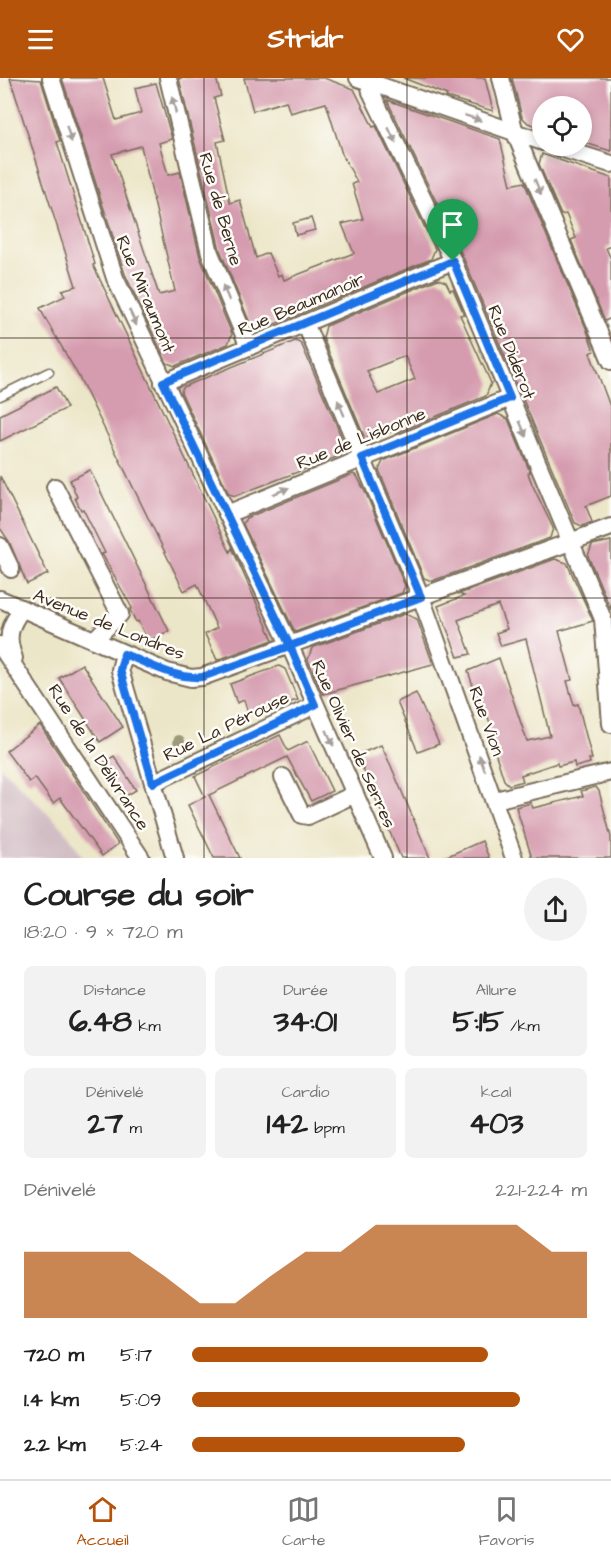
<!DOCTYPE html>
<html lang="fr">
<meta charset="utf-8">
<style>
body{margin:0;font-family:"Architects Daughter",sans-serif;background:#f2f2f2;color:#222;height:100vh;display:flex;flex-direction:column;font-size:22px;white-space:nowrap}
*{box-sizing:border-box;margin:0}
p{font-size:20px;color:#767676}
.icon{flex:none;width:33px;height:33px;fill:none;stroke:currentColor;stroke-width:2;stroke-linecap:round;stroke-linejoin:round}
.map{position:relative;height:780px;overflow:hidden}
.panel{display:flex;flex-direction:column;background:#fff;flex:1}
.panel>*{flex:none}
.controls{position:absolute;left:532px;top:18px;display:grid;gap:12px}
.controls a{display:grid;place-items:center;width:60px;height:60px;border-radius:50%;background:#fff;box-shadow:0 3px 9px #0003;font-size:30px}
.pin{position:absolute;display:grid;place-items:center;width:51px;height:51px;color:#fff;margin:-62px -26px;border-radius:50% 50% 50% 0;rotate:-45deg;box-shadow:0 0 6px #0007}
.pin .icon{rotate:45deg}
.round{display:grid;place-items:center;flex:none;width:63px;height:63px;border-radius:32px;background:#f2f2f2}
.overview{display:flex;align-items:center;justify-content:space-between;height:102px;padding:0 24px}
h1{font-size:33px;font-weight:700;line-height:45px}
.metrics{display:grid;grid-template-columns:repeat(3,1fr);gap:9px;height:102px;padding:6px 24px}
.metrics div{display:grid;align-content:center;border-radius:9px;background:#f2f2f2;text-align:center}
.metrics b{font-size:30px;font-weight:700}
.metrics small{font-size:16px;font-weight:400}
.metrics p{font-size:16px}
.chart{height:168px;padding:12px 24px}
.chart p{display:flex;justify-content:space-between}
.chart svg{width:100%;height:108px;margin-top:6px;fill:#b45309;opacity:.7}
ul{padding:0 24px;list-style:none;font-size:20px}
li{display:grid;grid-template-columns:96px 72px 1fr;align-items:center;height:45px}
li i{height:15px;border-radius:8px;background:#b45309}
header{display:flex;justify-content:space-between;align-items:center;height:78px;padding:0 24px;background:#b45309;color:#fff;font-size:27px;font-weight:700}
.dock{display:flex;justify-content:space-around;align-items:center;height:84px;border-top:2px solid #e0e0e0;background:#fff;font-size:16px;color:#767676}
.dock a{display:grid;justify-items:center;gap:3px}
.dock .active{color:#b45309}
.map>svg:first-child{display:block}
.railway{fill:#d2bdc5}
.building{fill:#d59baf;fill-rule:evenodd}
.lines{fill:none;stroke-linecap:round;stroke-linejoin:round}
.lane-casing{stroke:#796c5a;stroke-width:11}
.street-casing{stroke:#796c5a;stroke-width:20}
.lane{stroke:#fff;stroke-width:8}
.street{stroke:#fff;stroke-width:16}
.tree{fill:#9d9a79}
.oneway{fill:#a79f9a}
.route-casing{stroke:#fff;stroke-width:12}
.route{stroke:#1a73e8;stroke-width:8}
.grid{fill:none;stroke:#3b2a1e;stroke-width:1.5;stroke-opacity:0.55}
.labels{text-anchor:middle;stroke-width:5;stroke-linejoin:round;paint-order:stroke}
.street-label{font-size:18px;fill:#3b2a1e;stroke:#fdfcf7}
</style>
<header><svg class="icon" aria-label="menu" viewBox="0 0 24 24"><path d="M4 6h16M4 12h16M4 18h16"/></svg>Stridr<svg class="icon" aria-label="heart" viewBox="0 0 24 24"><path d="M12 20l-8-8c-3-5 5-10 8-4 3-6 11-1 8 4z"/></svg></header>
<div class="map">
<svg width="611" height="780" viewBox="0 0 611 780">
<rect width="100%" height="100%" fill="#fdfcf7"/>
<filter id="ink" filterUnits="userSpaceOnUse"><feTurbulence type="fractalNoise" baseFrequency=".0167" numOctaves="2"/><feDisplacementMap in="SourceGraphic" scale="12" xChannelSelector="R" yChannelSelector="G"/><feConvolveMatrix kernelMatrix="1 2 1 2 8 2 1 2 1" color-interpolation-filters="sRGB"/></filter>
<filter id="wash" filterUnits="userSpaceOnUse"><feTurbulence type="fractalNoise" baseFrequency=".008" numOctaves="4" result="noise"/><feDisplacementMap in="SourceGraphic" scale="24" xChannelSelector="R" yChannelSelector="G"/><feGaussianBlur stdDeviation="1.35" result="paint"/><feColorMatrix in="noise" values="0 0 0 0 0 0 0 0 0 0 0 0 0 0 0 0 0 1.4 0 .05"/><feComposite in="paint" operator="in"/></filter>
<g filter="url(#wash)">
<rect width="100%" height="100%" fill="#ece6c8"/>
<path class="railway" d="M 0,689 L 64,751 L 84,780 L 0,780 Z"/>
<g id="blocks">
<g class="building">
<path d="M 10,0 L 41,2 L 60,63 L 57,64 L 95,186 L 93,187 L 230,474 L 232,470 L 273,562 L 217,582 L 205,556 L 217,550 L 197,506 L 184,513 L 79,299 L 44,238 L 40,230 L 65,218 L 62,212 L 76,208 Z"/>
<path d="M 62,0 L 103,0 L 116,42 L 141,35 L 135,10 L 156,5 L 172,61 L 159,65 L 168,97 L 180,94 L 200,179 L 232,256 L 228,266 L 175,288 L 167,285 L 125,196 ZM 141,68 L 175,213 L 159,217 L 112,76 Z"/>
<path d="M 179,0 L 216,0 L 221,18 L 214,20 L 225,62 L 217,64 L 230,125 L 240,122 L 256,180 L 268,175 L 278,198 L 282,196 L 284,202 L 354,175 L 342,146 L 363,141 L 352,106 L 357,104 L 342,76 L 326,25 L 290,35 L 286,23 L 253,33 L 244,0 L 324,0 L 354,11 L 373,49 L 376,48 L 435,171 L 431,181 L 258,253 L 252,250 L 220,172 Z"/>
<path d="M 403,0 L 485,0 L 493,33 L 446,19 L 447,17 Z"/>
<path d="M 512,0 L 611,0 L 611,73 L 582,64 L 582,28 L 543,28 L 543,50 L 528,45 L 522,39 Z"/>
<path d="M 387,22 L 500,61 L 511,107 L 524,104 L 586,250 L 594,273 L 590,275 L 611,331 L 611,418 L 586,428 L 592,444 L 582,448 L 575,445 L 463,179 Z"/>
<path d="M 542,76 L 611,100 L 611,168 L 606,170 L 611,181 L 611,240 L 605,243 L 571,162 L 576,160 L 566,136 L 561,137 L 539,86 Z"/>
<path d="M 311,140 L 315,152 L 296,157 L 293,145 Z"/>
<path d="M 438,201 L 446,204 L 450,212 L 453,211 L 464,236 L 460,237 L 491,305 L 486,318 L 396,355 L 398,351 L 373,361 L 364,358 L 323,260 L 326,248 ZM 405,278 L 415,301 L 378,316 L 367,293 Z"/>
<path d="M 295,263 L 301,265 L 336,346 L 345,369 L 342,377 L 235,418 L 229,416 L 181,314 L 183,309 Z"/>
<path d="M 56,309 L 67,330 L 0,363 L 0,337 Z"/>
<path d="M 498,336 L 508,341 L 530,394 L 528,395 L 532,406 L 553,450 L 550,460 L 432,503 L 424,500 L 379,392 L 383,383 Z"/>
<path d="M 90,392 L 169,553 L 148,563 L 138,543 L 136,544 L 130,532 L 132,530 L 102,476 L 105,475 L 83,431 L 81,432 L 75,420 L 77,419 L 70,402 Z"/>
<path d="M 353,396 L 357,398 L 367,418 L 405,508 L 402,515 L 295,554 L 243,446 L 246,440 Z"/>
<path d="M 0,398 L 48,496 L 27,506 L 9,463 L 0,450 Z"/>
<path d="M 611,463 L 611,532 L 588,478 L 592,467 Z"/>
<path d="M 555,481 L 567,485 L 593,543 L 559,553 L 572,602 L 567,603 L 574,627 L 578,626 L 592,681 L 589,681 L 590,685 L 575,689 L 574,684 L 558,688 L 557,685 L 521,697 L 523,703 L 509,707 L 504,702 L 487,649 L 491,648 L 483,624 L 479,626 L 468,593 L 499,580 L 527,663 L 550,658 L 526,561 L 501,568 L 496,555 L 507,551 L 498,527 L 458,542 L 471,576 L 458,579 L 438,528 L 464,518 L 459,516 Z"/>
<path d="M 405,536 L 417,541 L 433,586 L 323,616 L 308,582 L 312,570 Z"/>
<path d="M 82,586 L 123,649 L 100,664 L 59,600 Z"/>
<path d="M 279,588 L 285,591 L 298,622 L 248,635 L 244,622 L 237,625 L 230,606 Z"/>
<path d="M 416,615 L 439,666 L 418,674 L 397,624 Z"/>
<path d="M 40,647 L 118,766 L 102,778 L 60,720 L 53,725 L 35,700 L 29,704 L 6,673 Z"/>
<path d="M 280,657 L 288,673 L 308,663 L 332,713 L 311,723 L 287,679 L 209,717 L 240,780 L 214,780 L 188,727 L 205,719 L 195,698 Z"/>
<path d="M 381,667 L 391,688 L 430,780 L 401,780 L 357,677 Z"/>
<path d="M 114,678 L 136,712 L 124,719 L 103,685 Z"/>
<path d="M 596,709 L 599,713 L 611,759 L 611,780 L 532,780 L 516,729 L 531,725 L 533,730 L 583,718 L 581,713 Z"/>
<path d="M 482,763 L 489,780 L 443,780 Z"/>
</g>
</g>
</g>
<g filter="url(#ink)">
<use href="#blocks" fill-opacity="0" stroke="#796c5a" stroke-width="1.5"/>
<g class="lines">
<defs>
<path id="lane" d="M 0,318 L 49,294"/>
<g id="street">
<path d="M 51,0 L 115,200 L 290,568 L 383,780"/>
<path d="M 168,0 L 210,175 L 249,269"/>
<path d="M 358,0 L 543,64"/>
<path d="M 501,0 L 515,55 L 611,283"/>
<path d="M 369,4 L 371,14 L 453,183 L 603,541 L 611,646"/>
<path d="M 554,68 L 611,86"/>
<path d="M 305,245 L 421,519 L 514,780"/>
<path d="M 163,305 L 453,183"/>
<path d="M 55,409 L 120,536 L 94,562"/>
<path d="M 227,436 L 510,320"/>
<path d="M 0,468 L 11,491"/>
<path d="M 0,521 L 167,594 L 191,600 L 202,599 L 611,449"/>
<path d="M 0,567 L 141,780"/>
<path d="M 124,576 L 120,592 L 175,780"/>
<path d="M 14,580 C 6,560 9,548 22,531"/>
<path d="M 283,699 L 302,737 L 308,738 L 355,716"/>
<path d="M 153,705 L 315,627"/>
<path d="M 495,722 L 611,694"/>
</g>
</defs>
<use href="#lane" class="lane-casing"/>
<use href="#street" class="street-casing"/>
<use href="#lane" class="lane"/>
<use href="#street" class="street"/>
</g>
<circle class="tree" cx="179" cy="663" r="6"/>
<defs><path id="oneway-solid" d="M-6-.8H1V-3.2L6.5 0L1 3.2V.8H-6Z" transform="scale(1.5)"/></defs>
<g class="oneway">
<use href="#oneway-solid" transform="translate(174 27) rotate(-103)"/>
<use href="#oneway-solid" transform="translate(473 40) rotate(19)"/>
<use href="#oneway-solid" transform="translate(69 56) rotate(72)"/>
<use href="#oneway-solid" transform="translate(392 57) rotate(64)"/>
<use href="#oneway-solid" transform="translate(538 109) rotate(67)"/>
<use href="#oneway-solid" transform="translate(226 215) rotate(-113)"/>
<use href="#oneway-solid" transform="translate(133 240) rotate(65)"/>
<use href="#oneway-solid" transform="translate(341 330) rotate(-113)"/>
<use href="#oneway-solid" transform="translate(523 351) rotate(67)"/>
<use href="#oneway-solid" transform="translate(281 413) rotate(-22)"/>
<use href="#oneway-solid" transform="translate(330 660) rotate(66)"/>
<use href="#oneway-solid" transform="translate(482 685) rotate(-110)"/>
</g>
</g>
<g class="lines" filter="url(#ink)">
<defs>
<path id="route" d="M 453,183 L 163,304 L 290,568 L 202,599 C 175,601 149,586 124,576 L 120,592 L 153,705 L 315,627 L 290,568 L 421,519 L 362,380 L 510,320 L 453,183"/>
</defs>
<use href="#route" class="route-casing"/>
<use href="#route" class="route"/>
</g>
<path class="grid" d="M 204,0 L 204,780M 407,0 L 407,780M 0,260 L 611,260M 0,520 L 611,520"/>
<g class="labels">
<g class="street-label">
<text transform="translate(221 131) rotate(74)" y="6">Rue de Berne</text>
<text transform="translate(146 216) rotate(67)" y="6">Rue Miraumont</text>
<text transform="translate(301 226) rotate(-23)" y="6">Rue Beaumanoir</text>
<text transform="translate(512 274) rotate(68)" y="6">Rue Diderot</text>
<text transform="translate(361 360) rotate(-22)" y="6">Rue de Lisbonne</text>
<text transform="translate(109 546) rotate(22)" y="6">Avenue de Londres</text>
<text transform="translate(487 643) rotate(70)" y="6">Rue Vion</text>
<text transform="translate(226 648) rotate(-26)" y="6">Rue La Pérouse</text>
<text transform="translate(354 666) rotate(66)" y="6">Rue Olivier de Serres</text>
<text transform="translate(99 679) rotate(57)" y="6">Rue de la Délivrance</text>
</g>
</g>
</svg>
<div class="controls">
<a><svg class="icon" aria-label="locate" viewBox="0 0 24 24"><circle cx="12" cy="12" r="6"/><path d="M12 2v4M12 18v4M2 12h4M18 12h4"/></svg></a>
</div>
<div class="pin" style="left:453px;top:183px;background:#1e9e55"><svg class="icon" aria-label="arrive" viewBox="0 0 24 24"><path d="M6 21V4h12l-3 4 3 4H6"/></svg></div>
</div>
<section class="panel">
<div class="overview"><div><h1>Course du soir</h1><p>18:20 · 9 × 720 m</p></div><a class="round"><svg class="icon" aria-label="share" viewBox="0 0 24 24"><path d="M12 15V3M7 8l5-5 5 5M5 13v7h14v-7"/></svg></a></div>
<div class="metrics">
<div><p>Distance</p><b>6.48<small> km</small></b></div>
<div><p>Durée</p><b>34:01</b></div>
<div><p>Allure</p><b>5:15<small> /km</small></b></div>
</div>
<div class="metrics">
<div><p>Dénivelé</p><b>27<small> m</small></b></div>
<div><p>Cardio</p><b>142<small> bpm</small></b></div>
<div><p>kcal</p><b>403</b></div>
</div>
<div class="chart"><p><span>Dénivelé</span>221–224 m</p>
<svg viewBox="0 0 160 44" preserveAspectRatio="none"><path d="M0 44V17L10 17L20 17L30 17L40 27L50 38L60 38L70 27L80 17L90 17L100 6L110 6L120 6L130 6L140 6L150 17L160 17V44z"/></svg>
</div>
<ul>
<li><b>720 m</b>5:17<i style="width:75%"></i></li>
<li><b>1.4 km</b>5:09<i style="width:83%"></i></li>
<li><b>2.2 km</b>5:24<i style="width:69%"></i></li>
</ul>
</section>
<nav class="dock">
<a class="active"><svg class="icon" aria-label="home" viewBox="0 0 24 24"><path d="M3 11l9-7 9 7M6 9v11h12V9"/></svg>Accueil</a>
<a><svg class="icon" aria-label="map" viewBox="0 0 24 24"><path d="M3 6l6-2 6 2 6-2v14l-6 2-6-2-6 2zM9 4v14M15 6v14"/></svg>Carte</a>
<a><svg class="icon" aria-label="saved" viewBox="0 0 24 24"><path d="M7 4h10v16l-5-4-5 4z"/></svg>Favoris</a>
</nav>
